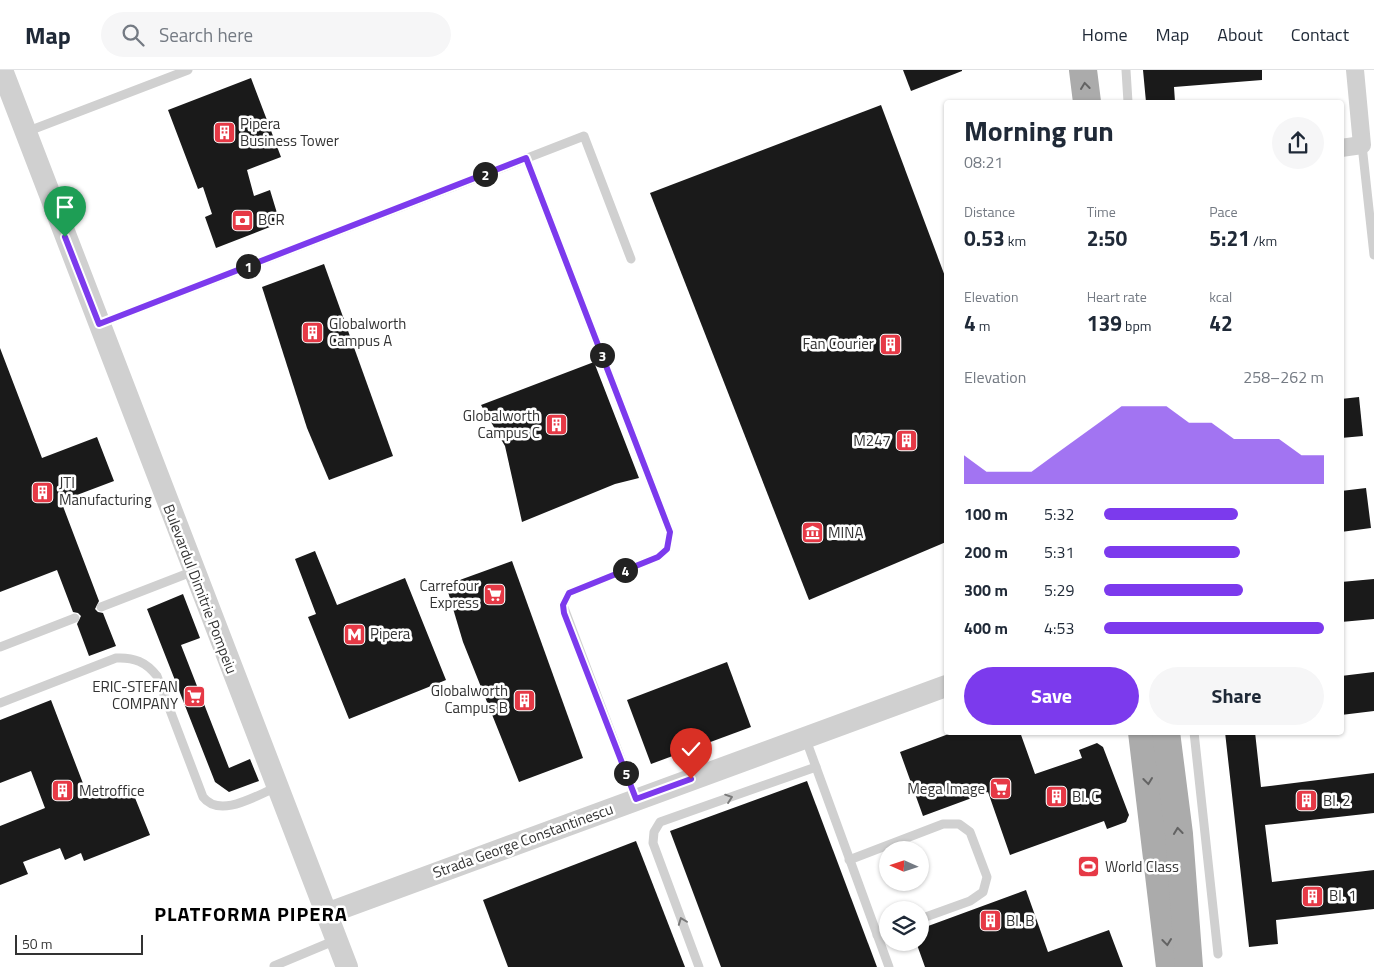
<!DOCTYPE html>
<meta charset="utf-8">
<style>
body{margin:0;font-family:"Titillium Web",sans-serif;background:#f6f6f7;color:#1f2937;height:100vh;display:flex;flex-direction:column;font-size:19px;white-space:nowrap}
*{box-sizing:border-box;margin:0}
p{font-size:16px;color:#747a83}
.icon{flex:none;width:28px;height:28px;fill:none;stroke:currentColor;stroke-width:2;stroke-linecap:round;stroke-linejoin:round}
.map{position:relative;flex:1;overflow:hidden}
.side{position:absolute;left:944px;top:30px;width:400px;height:635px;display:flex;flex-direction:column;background:#fff;border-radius:5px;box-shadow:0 1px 4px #0004}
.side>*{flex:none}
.needle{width:32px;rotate:273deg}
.fabs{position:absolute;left:879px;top:771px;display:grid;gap:10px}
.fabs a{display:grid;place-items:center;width:50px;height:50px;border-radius:50%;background:#fff;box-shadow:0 1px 4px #0004;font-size:25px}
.scale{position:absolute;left:15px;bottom:12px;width:128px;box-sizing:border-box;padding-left:5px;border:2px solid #333;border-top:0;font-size:14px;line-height:18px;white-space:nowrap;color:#333;-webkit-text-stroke:4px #fff;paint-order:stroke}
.pin{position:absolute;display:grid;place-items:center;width:42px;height:42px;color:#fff;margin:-51px -21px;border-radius:50% 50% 50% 0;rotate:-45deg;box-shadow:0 0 5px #0007}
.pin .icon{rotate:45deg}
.km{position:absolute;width:25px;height:25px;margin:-12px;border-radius:50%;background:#222;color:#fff;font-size:14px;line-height:25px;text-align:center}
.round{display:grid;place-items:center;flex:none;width:52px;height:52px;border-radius:26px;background:#f6f6f7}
.summary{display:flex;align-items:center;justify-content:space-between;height:85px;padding:0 20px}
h1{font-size:28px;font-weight:700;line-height:38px}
.stats{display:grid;grid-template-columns:repeat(3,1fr);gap:8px;height:85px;padding:5px 20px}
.stats div{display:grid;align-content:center}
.stats b{font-size:21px;font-weight:700}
.stats small{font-size:14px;font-weight:400}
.stats p{font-size:14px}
.chart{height:140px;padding:10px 20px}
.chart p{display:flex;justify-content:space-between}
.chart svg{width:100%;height:90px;margin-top:5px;fill:#7c3aed;opacity:.7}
.action{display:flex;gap:10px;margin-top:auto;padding:10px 20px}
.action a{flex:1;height:58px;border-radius:30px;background:#7c3aed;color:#fff;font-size:20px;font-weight:700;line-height:58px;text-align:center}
.action a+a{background:#f6f6f7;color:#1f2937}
ul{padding:0 20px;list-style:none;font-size:16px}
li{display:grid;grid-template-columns:80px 60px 1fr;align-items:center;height:38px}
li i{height:12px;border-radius:6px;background:#7c3aed}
header{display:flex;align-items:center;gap:30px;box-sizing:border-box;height:70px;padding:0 25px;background:#fff;border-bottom:1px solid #e0e1e3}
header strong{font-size:24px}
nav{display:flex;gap:28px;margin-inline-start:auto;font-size:18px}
.search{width:350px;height:45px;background:#f6f6f7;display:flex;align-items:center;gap:12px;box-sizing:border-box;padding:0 18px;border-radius:28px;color:#747a83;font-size:19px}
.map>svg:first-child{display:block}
.building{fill:#1a1a1a}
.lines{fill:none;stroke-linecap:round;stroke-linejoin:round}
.service{stroke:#d0d0d0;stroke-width:9}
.minor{stroke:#d0d0d0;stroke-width:18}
.tertiary{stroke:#d0d0d0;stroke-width:22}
.primary{stroke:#ababab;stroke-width:28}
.oneway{stroke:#636363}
.oneway2{stroke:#7a7a7a}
.route-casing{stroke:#fff;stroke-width:10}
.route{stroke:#7c3aed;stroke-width:6}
.labels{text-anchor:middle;stroke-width:5;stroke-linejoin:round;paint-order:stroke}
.poi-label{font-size:15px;fill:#333;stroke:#fff;text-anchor:start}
.street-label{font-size:15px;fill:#333;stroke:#fff}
.district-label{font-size:20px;font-weight:bold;letter-spacing:1px;fill:#000;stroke:#fff}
</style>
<header>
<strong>Map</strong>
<div class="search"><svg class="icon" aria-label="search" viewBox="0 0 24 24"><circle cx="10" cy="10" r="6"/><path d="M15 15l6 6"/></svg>Search here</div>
<nav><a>Home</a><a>Map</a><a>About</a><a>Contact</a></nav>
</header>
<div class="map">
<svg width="1374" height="897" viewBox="0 0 1374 897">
<rect width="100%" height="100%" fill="#fff"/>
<g class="building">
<path d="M 903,0 L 962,0 L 962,1 L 911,21 Z"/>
<path d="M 1143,0 L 1262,0 L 1262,10 L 1174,17 L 1175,32 L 1146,32 Z"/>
<path d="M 251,8 L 281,87 L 247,100 L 254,126 L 270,120 L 280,153 L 216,178 L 205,147 L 212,144 L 203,117 L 198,119 L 168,40 Z"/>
<path d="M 881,35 L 946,209 L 946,472 L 809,530 L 650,123 Z"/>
<path d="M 324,194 L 393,386 L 329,410 L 307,358 L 262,217 Z"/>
<path d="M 0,278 L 42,388 L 97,367 L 114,411 L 61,431 L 99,531 L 95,539 L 98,542 L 103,543 L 116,576 L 89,586 L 77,554 L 81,546 L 78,543 L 73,542 L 57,500 L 0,522 Z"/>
<path d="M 594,292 L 639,408 L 615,414 L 522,452 L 505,376 L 481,335 Z"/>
<path d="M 1359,327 L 1363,366 L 1341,368 L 1341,329 Z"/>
<path d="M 1366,418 L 1371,458 L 1341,462 L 1341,421 Z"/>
<path d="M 315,481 L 337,535 L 405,508 L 446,610 L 349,649 L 308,547 L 316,544 L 295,489 Z"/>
<path d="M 512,491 L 583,688 L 519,712 L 463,572 L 446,515 Z"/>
<path d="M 1374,509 L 1374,549 L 1341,552 L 1341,512 Z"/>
<path d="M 183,524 L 200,568 L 181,575 L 229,698 L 250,689 L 259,711 L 229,722 L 215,712 L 147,539 Z"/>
<path d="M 727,592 L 751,657 L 651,694 L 627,630 Z"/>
<path d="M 1374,602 L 1374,641 L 1341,645 L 1341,606 Z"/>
<path d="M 51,630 L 89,729 L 129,713 L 150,765 L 84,791 L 81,783 L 65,790 L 60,778 L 23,792 L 28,804 L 0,815 L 0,756 L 45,738 L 31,701 L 0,713 L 0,650 Z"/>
<path d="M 954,662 L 1020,662 L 1035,704 L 1082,688 L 1079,680 L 1097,673 L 1103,677 L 1129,745 L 1126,752 L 1107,759 L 1104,751 L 1010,785 L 988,722 L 923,746 L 900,682 Z"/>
<path d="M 1225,662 L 1255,662 L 1261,717 L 1374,703 L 1374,743 L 1265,755 L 1272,812 L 1374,800 L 1374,839 L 1276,850 L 1278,874 L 1249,877 Z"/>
<path d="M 807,711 L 877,897 L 721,897 L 670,761 Z"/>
<path d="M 636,771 L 685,897 L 508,897 L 483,830 Z"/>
<path d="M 1026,820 L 1048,882 L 1109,860 L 1123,897 L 925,897 L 916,872 L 920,872 L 920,859 Z"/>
</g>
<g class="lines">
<g class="service">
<path d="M 1126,0 L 1128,32"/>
<path d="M 26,62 L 188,0"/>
<path d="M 1362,75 L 1374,185"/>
<path d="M 526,88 L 670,462 L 667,479 L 658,487 L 569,523 L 563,535 L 636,729"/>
<path d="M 99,254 L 584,66 L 631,189"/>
<path d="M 101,537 L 194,501"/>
<path d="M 0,577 L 75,548"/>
<path d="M 0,633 L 116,588 C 134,587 146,592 157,606 L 203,727 C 220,749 257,725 277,717"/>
<path d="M 1194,662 L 1218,884"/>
<path d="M 805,667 L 889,897"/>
<path d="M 849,790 L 943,754 L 959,754 L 970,762 L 987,807 L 983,822 L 970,831 L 920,849"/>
<path d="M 877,865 L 888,861"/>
<path d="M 274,896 L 336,870"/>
<path d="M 699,897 L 653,773 L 654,762 L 660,752 L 816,697"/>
</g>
<path class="minor" d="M 1341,78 L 1362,75 L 1355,0"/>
<g class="tertiary">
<path d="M 2,0 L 347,897"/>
<path d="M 326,844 L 946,616"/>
</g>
<g class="primary">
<path d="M 1083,0 L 1087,32"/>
<path d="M 1142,662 L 1170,897"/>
<path d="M 1166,662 L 1179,764 L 1189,897"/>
</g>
</g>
<defs><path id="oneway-chevron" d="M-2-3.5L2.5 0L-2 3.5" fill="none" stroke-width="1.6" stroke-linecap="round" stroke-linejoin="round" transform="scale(1.25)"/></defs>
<g class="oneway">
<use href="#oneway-chevron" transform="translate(1085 16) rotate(-97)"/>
<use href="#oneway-chevron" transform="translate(1148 711) rotate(83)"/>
<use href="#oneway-chevron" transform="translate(1178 761) rotate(-96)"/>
<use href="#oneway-chevron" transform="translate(1167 872) rotate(83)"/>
</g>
<g class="oneway2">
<use href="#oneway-chevron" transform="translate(729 728) rotate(-19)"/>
<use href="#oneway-chevron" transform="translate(682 851) rotate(-111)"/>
</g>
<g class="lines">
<defs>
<path id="route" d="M 65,167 L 99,254 L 526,88 L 670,462 L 667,479 L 658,487 L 569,523 L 563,535 L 564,543 L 636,729 L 691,709"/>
</defs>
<use href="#route" class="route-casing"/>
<use href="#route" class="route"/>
</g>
<defs>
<symbol id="building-square" viewBox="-11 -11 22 22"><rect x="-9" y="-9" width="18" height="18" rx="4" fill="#e63946" stroke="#fff"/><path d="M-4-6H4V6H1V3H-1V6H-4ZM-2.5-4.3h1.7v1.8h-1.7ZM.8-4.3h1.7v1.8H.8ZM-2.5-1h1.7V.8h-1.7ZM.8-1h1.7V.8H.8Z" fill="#fff"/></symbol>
<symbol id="bank-square" viewBox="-11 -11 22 22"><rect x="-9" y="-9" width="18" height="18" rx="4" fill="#e63946" stroke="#fff"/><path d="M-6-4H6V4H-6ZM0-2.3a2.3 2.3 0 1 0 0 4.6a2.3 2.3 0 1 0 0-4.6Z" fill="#fff"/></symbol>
<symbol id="museum-square" viewBox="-11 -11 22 22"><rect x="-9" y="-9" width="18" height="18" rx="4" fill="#e63946" stroke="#fff"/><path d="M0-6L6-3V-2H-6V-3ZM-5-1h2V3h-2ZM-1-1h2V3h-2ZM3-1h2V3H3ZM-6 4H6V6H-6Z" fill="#fff"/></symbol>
<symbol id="supermarket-square" viewBox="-11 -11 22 22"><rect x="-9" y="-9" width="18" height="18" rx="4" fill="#e63946" stroke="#fff"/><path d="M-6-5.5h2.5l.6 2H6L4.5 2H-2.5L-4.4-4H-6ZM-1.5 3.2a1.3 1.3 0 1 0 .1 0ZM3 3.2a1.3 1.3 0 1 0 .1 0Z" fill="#fff"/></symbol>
<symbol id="metro-square" viewBox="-11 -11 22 22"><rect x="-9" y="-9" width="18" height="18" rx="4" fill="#e63946" stroke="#fff"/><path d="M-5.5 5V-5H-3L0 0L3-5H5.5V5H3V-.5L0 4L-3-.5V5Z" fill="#fff"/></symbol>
<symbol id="stadium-square" viewBox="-11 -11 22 22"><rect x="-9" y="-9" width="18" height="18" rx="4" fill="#e63946" stroke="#fff"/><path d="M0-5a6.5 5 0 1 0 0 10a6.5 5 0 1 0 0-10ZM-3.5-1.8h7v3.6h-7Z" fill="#fff"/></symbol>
</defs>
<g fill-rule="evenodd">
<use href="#building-square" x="212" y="50" width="25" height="25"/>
<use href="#bank-square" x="230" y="138" width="25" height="25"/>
<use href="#building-square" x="300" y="250" width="25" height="25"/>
<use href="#building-square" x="878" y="262" width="25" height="25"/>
<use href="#building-square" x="544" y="342" width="25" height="25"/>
<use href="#building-square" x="894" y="358" width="25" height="25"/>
<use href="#building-square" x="30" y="410" width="25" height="25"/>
<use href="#museum-square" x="800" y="450" width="25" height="25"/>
<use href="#supermarket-square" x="482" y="512" width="25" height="25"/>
<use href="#metro-square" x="342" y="552" width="25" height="25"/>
<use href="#supermarket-square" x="182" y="614" width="25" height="25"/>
<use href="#building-square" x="512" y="618" width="25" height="25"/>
<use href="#supermarket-square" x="988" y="706" width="25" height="25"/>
<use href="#building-square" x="50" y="708" width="25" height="25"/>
<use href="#building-square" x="1044" y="714" width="25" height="25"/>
<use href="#building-square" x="1294" y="718" width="25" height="25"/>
<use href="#stadium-square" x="1076" y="784" width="25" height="25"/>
<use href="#building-square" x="1300" y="814" width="25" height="25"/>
<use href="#building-square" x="978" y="838" width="25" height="25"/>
</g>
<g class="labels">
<g class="poi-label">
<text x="240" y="59">Pipera<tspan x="240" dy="17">Business Tower</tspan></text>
<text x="258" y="155">BCR</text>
<text x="329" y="259">Globalworth<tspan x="329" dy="17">Campus A</tspan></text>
<text x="874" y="279" text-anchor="end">Fan Courier</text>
<text x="540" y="351" text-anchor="end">Globalworth<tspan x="540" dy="17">Campus C</tspan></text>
<text x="891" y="376" text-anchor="end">M247</text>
<text x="59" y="418">JTI<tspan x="59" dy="17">Manufacturing</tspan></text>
<text x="828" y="468">MINA</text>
<text x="479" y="521" text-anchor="end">Carrefour<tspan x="479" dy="17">Express</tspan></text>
<text x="370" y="569">Pipera</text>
<text x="178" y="622" text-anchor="end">ERIC-STEFAN<tspan x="178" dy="17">COMPANY</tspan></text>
<text x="508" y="626" text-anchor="end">Globalworth<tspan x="508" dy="17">Campus B</tspan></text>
<text x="985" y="724" text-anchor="end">Mega Image</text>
<text x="79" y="726">Metroffice</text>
<text x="1072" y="732">Bl. C</text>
<text x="1323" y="736">Bl. 2</text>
<text x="1105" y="802">World Class</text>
<text x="1329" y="831">Bl. 1</text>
<text x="1006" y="856">Bl. B</text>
</g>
<g class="street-label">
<text transform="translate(200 519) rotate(69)" y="5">Bulevardul Dimitrie Pompeiu</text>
<text transform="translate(523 771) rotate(-20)" y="5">Strada George Constantinescu</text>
</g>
<g class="district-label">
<text x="251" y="851">PLATFORMA PIPERA</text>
</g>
</g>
</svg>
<div class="fabs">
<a><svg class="needle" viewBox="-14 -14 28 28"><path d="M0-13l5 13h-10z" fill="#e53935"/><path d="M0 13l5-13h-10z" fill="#747a83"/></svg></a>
<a><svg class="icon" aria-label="layers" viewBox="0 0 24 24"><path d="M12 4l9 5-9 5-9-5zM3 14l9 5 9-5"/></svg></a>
</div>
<div class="scale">50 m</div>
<div class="pin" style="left:65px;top:167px;background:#1e9e55"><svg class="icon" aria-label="arrive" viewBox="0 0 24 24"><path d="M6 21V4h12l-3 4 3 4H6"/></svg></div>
<div class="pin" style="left:691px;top:709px;background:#d93025"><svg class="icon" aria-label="check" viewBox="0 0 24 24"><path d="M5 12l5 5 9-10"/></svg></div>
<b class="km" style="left:248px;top:196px">1</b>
<b class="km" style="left:485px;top:104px">2</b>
<b class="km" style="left:602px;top:285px">3</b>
<b class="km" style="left:625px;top:500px">4</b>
<b class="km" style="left:626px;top:703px">5</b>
<section class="side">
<div class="summary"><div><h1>Morning run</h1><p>08:21</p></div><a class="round"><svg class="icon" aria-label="share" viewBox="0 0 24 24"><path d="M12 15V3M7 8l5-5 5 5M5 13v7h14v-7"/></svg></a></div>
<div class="stats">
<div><p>Distance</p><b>0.53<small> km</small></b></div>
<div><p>Time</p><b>2:50</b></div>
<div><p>Pace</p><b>5:21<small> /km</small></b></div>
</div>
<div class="stats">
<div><p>Elevation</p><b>4<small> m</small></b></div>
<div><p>Heart rate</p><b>139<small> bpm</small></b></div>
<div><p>kcal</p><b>42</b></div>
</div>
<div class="chart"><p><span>Elevation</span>258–262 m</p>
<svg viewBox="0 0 160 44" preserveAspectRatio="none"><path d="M0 44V30L10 38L20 38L30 38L40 30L50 22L60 14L70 6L80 6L90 6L100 14L110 14L120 22L130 22L140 22L150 30L160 30V44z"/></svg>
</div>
<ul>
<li><b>100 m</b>5:32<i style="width:61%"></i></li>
<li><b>200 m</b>5:31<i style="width:62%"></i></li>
<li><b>300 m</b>5:29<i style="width:63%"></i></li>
<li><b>400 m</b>4:53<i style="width:100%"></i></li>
</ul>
<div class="action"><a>Save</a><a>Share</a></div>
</section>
</div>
